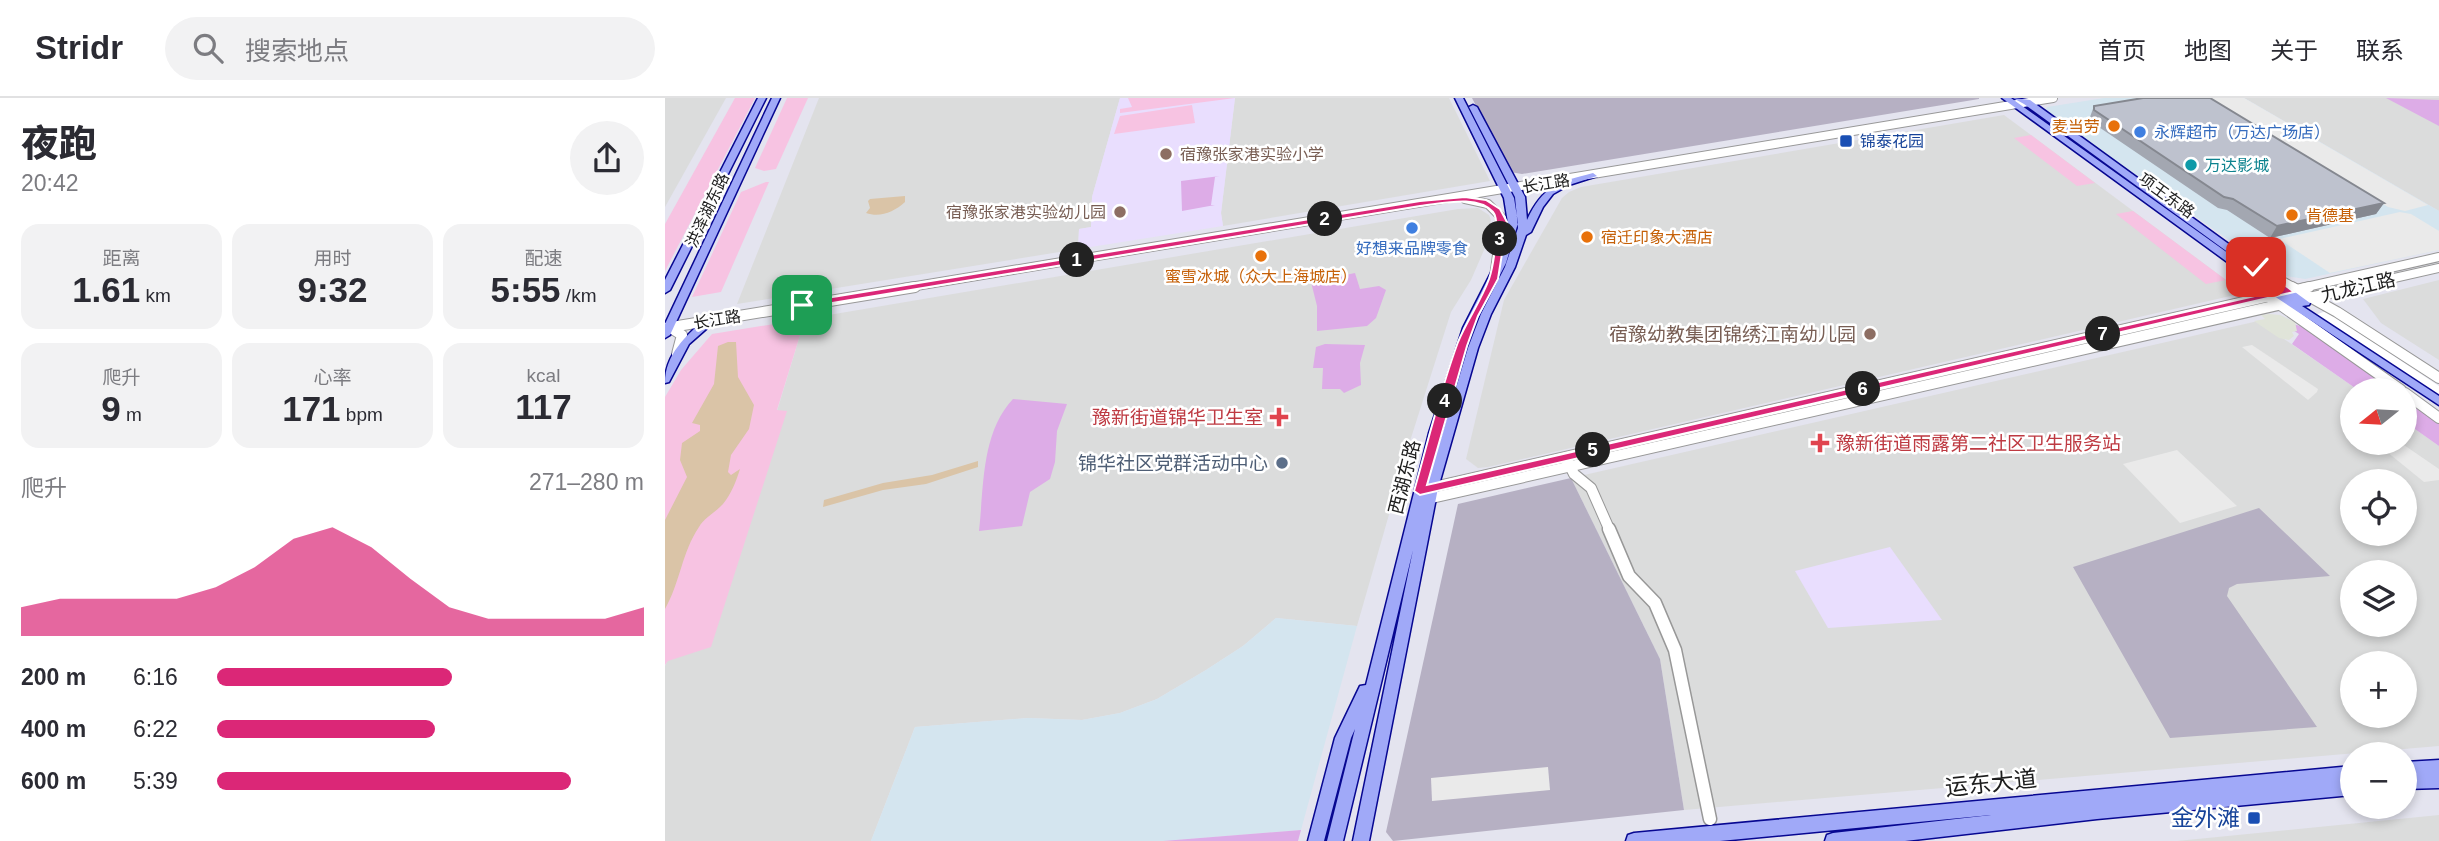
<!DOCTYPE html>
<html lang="zh">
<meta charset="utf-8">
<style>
body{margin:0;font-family:Helvetica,"Noto Sans SC",sans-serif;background:#f2f2f3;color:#2b2b33;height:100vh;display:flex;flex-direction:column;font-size:26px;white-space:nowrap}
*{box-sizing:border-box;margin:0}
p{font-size:23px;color:#7c7c81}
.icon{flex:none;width:38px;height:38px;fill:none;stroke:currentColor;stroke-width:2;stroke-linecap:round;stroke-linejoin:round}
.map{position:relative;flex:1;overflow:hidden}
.details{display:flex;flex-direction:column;background:#fff;width:665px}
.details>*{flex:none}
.needle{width:46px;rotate:252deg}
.fabs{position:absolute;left:1675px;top:280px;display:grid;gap:14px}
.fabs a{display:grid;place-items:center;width:77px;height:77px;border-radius:50%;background:#fff;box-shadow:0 4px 10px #0003;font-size:35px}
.pin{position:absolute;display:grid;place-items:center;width:60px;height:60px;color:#fff;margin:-30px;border-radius:14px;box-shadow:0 4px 10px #0006}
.km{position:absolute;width:35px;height:35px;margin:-18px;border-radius:50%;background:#222;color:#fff;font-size:19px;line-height:35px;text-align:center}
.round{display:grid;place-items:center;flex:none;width:74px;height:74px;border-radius:37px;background:#f2f2f3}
.head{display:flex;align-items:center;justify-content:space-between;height:119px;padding:0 21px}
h1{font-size:38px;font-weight:800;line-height:52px}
.stats{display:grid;grid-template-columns:repeat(3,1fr);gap:10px;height:119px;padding:7px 21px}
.stats div{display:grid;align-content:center;border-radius:18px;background:#f2f2f3;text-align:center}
.stats b{font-size:35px;font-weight:800}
.stats small{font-size:19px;font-weight:400}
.stats p{font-size:19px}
.chart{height:196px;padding:14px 21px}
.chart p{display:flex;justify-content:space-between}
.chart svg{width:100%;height:126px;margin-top:7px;fill:#db2777;opacity:.7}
ul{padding:0 21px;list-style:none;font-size:23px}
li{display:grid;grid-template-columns:112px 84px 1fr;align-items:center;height:52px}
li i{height:18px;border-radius:9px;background:#db2777}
header{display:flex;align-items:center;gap:42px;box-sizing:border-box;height:98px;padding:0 35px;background:#fff;border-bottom:2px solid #e1e1e2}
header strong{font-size:33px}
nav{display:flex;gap:38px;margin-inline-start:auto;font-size:24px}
.search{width:490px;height:63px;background:#f2f2f3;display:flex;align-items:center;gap:18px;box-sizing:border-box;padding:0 24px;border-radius:38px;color:#7c7c81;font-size:26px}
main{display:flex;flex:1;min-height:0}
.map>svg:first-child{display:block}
.residential{fill:#dbdcdc;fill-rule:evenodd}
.commercial{fill:#d4e5ef}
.education{fill:#e9defe}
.construction{fill:#b6b0c3}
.grass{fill:#ddace7}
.park{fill:#f7c3e2}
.parking{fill:#eaeaea}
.plaza{fill:#e0e4d9}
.water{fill:#dac4a7}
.pier{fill:#fff}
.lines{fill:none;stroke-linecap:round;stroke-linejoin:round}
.minor-far2-casing{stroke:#989898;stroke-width:10}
.minor-far1-casing{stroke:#989898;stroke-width:12}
.minor-casing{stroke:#989898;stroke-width:15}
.major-casing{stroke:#070791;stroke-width:3}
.minor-far2{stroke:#fff;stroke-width:8}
.minor-far1{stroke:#fff;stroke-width:10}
.minor{stroke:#fff;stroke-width:12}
.major{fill:#a0a9f8;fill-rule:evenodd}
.wall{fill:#a3a7b1}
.shaded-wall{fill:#858890}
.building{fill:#bec2ce;stroke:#858890;stroke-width:2}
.route{fill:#db2777;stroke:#fff;stroke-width:2}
.food-dot{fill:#e8710a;stroke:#fff;stroke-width:2.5}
.shop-dot{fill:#3f7fe0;stroke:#fff;stroke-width:2.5}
.transit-dot{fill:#1a4fb4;stroke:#fff;stroke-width:2.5}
.education-dot{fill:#8d6e63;stroke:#fff;stroke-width:2.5}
.culture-dot{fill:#0f9aa8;stroke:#fff;stroke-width:2.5}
.health-dot{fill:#e0444e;stroke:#fff;stroke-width:2.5}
.service-dot{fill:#5c6f8a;stroke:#fff;stroke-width:2.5}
.labels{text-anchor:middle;stroke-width:5;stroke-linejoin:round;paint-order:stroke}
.far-food-label{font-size:16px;fill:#c56008;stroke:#fff;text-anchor:start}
.far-shop-label{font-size:16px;fill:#366cbe;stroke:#fff;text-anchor:start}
.far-transit-label{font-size:16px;fill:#164399;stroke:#fff;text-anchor:start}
.far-education-label{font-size:16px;fill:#785e54;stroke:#fff;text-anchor:start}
.far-culture-label{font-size:16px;fill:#0d838f;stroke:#fff;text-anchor:start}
.far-street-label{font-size:16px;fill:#1e1e1e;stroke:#fff}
.street-label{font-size:19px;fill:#1e1e1e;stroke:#fff}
.education-label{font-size:19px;fill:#785e54;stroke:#fff;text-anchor:end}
.health-label{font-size:19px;fill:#be3a42;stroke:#fff;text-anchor:end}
.service-label{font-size:19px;fill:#4e5e75;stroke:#fff;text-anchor:end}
.near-street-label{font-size:23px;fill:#1e1e1e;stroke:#fff}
.near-transit-label{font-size:23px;fill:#164399;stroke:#fff;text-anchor:end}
</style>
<header>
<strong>Stridr</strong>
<div class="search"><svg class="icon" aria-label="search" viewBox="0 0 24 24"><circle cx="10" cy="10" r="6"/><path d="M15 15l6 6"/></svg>搜索地点</div>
<nav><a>首页</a><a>地图</a><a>关于</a><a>联系</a></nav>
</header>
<main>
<section class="details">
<div class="head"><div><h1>夜跑</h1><p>20:42</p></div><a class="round"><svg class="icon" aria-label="share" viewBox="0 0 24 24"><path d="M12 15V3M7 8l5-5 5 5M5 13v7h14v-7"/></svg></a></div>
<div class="stats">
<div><p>距离</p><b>1.61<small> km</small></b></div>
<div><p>用时</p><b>9:32</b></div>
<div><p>配速</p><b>5:55<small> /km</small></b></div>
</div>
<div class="stats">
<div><p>爬升</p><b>9<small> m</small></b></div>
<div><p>心率</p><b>171<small> bpm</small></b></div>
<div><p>kcal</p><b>117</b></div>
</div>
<div class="chart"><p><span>爬升</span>271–280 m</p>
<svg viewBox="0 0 160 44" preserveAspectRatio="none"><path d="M0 44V34L10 31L20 31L30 31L40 31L50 27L60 20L70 10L80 6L90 13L100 24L110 34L120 38L130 38L140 38L150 38L160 34V44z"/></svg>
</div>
<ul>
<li><b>200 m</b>6:16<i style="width:55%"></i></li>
<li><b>400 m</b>6:22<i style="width:51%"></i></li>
<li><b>600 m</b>5:39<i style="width:83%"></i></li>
</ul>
</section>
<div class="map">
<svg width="1774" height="743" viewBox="0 0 1774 743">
<rect width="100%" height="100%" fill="#e4e4ef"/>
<g class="residential">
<path d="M 0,0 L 61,0 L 0,109 Z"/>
<path d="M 154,0 L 455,0 L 427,99 L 426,129 L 414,131 L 413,151 L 72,206 Z"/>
<path d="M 570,0 L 784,0 L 825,83 L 558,128 L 556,115 Z"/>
<path d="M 1579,0 L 1774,0 L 1774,113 L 1588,5 Z"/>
<path d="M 1339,17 L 1573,191 L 1574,196 L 823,369 L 813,370 L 801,361 L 839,202 L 897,100 L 904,94 L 916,89 Z"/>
<path d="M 813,110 L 824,117 L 826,122 L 819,152 L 806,182 L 786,214 L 746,340 L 692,528 L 611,520 L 578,548 L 541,572 L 492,601 L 455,615 L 417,622 L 363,620 L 250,629 L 206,743 L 0,743 L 0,568 L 121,313 L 112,313 L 140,221 L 793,111 Z"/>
<path d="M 1774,182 L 1774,262 L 1716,225 L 1698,201 Z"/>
<path d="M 1593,223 L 1693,292 L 1687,292 L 1687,345 L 1740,345 L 1740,324 L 1774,348 L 1774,648 L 1019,712 L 995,561 L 906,380 ZM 1687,383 L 1740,383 L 1740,436 L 1687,436 ZM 1687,474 L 1740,474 L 1740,527 L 1687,527 ZM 1687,565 L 1740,565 L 1740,618 L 1687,618 Z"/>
<path d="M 1774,717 L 1774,743 L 1512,743 Z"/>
</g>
<g class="commercial">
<path d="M 1439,0 L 1579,0 L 1774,113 L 1774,152 L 1640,181 L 1614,177 L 1380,13 L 1382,9 Z"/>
<path d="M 611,520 L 692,528 L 636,732 L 498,743 L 206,743 L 250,629 L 363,620 L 417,622 L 455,615 L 492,601 L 541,572 L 578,548 Z"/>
</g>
<g class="education">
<path d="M 455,0 L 570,0 L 556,115 L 558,128 L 413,151 L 414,131 L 426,129 L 427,99 Z"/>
<path d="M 1225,449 L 1277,522 L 1163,530 L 1130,473 Z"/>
</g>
<g class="construction">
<path d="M 807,0 L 1314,0 L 1314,1 L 857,76 L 845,74 Z"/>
<path d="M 906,380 L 995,561 L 1019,712 L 728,743 L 721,734 L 793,406 Z"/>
<path d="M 1594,410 L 1665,478 L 1572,486 L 1564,490 L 1562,498 L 1652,629 L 1505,640 L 1408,469 Z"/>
</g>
<g class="grass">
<path d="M 1721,0 L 1774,2 L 1774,28 Z"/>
<path d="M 555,78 L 550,79 L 546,107 L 550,107 L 517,113 L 516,83 Z"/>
<path d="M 690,175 L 695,191 L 714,188 L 721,192 L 711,220 L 702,228 L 652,233 L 652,208 L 646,184 Z"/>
<path d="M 1628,226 L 1639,229 L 1728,292 L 1693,292 L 1627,246 L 1634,236 L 1626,231 Z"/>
<path d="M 660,246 L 700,247 L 695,265 L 696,287 L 679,295 L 675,291 L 657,291 L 658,270 L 648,270 L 651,249 Z"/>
<path d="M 1740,300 L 1774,326 L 1774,348 L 1740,324 Z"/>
<path d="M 348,301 L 402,306 L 392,333 L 390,364 L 385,381 L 365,394 L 357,428 L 314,433 C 319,389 316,335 348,301 Z"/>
<path d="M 636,732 L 633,743 L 498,743 Z"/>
</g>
<g class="park">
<path d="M 70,0 L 90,0 L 0,173 L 0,126 Z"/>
<path d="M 122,0 L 143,0 L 111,71 L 99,73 L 90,70 Z"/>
<path d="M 463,0 L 570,0 L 455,15 L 455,11 L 467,9 Z"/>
<path d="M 527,7 L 530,25 L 449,36 L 455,18 Z"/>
<path d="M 1366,37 L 1430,85 L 1412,88 L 1349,40 Z"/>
<path d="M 101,84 L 104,84 L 56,194 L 27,199 L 76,94 Z"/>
<path d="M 1468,113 L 1561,182 L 1541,186 L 1451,116 Z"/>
<path d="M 140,221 L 112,312 L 122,313 L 46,549 L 3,563 L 0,567 L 0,299 L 16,272 L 47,236 Z"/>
</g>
<g class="parking">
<path d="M 1540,0 L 1579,0 L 1763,107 L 1740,113 L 1723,109 Z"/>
<path d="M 1735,114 L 1746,116 L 1774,133 L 1774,152 L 1665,175 L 1614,141 Z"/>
<path d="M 1587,247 L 1653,291 L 1652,294 L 1643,302 L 1577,249 Z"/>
<path d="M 1711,345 L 1736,345 L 1774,371 L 1774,382 L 1759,384 Z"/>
<path d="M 1512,352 L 1572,408 L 1515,425 L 1458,366 Z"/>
<path d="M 883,669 L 885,692 L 767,703 L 766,680 Z"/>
</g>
<path class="plaza" d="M 1604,216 L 1615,217 L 1630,224 L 1632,233 L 1627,234 L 1629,238 L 1624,242 L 1614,240 L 1589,223 L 1600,221 L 1596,217 Z"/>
<g class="water">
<path d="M 240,98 L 240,104 C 229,114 215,120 201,115 L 205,110 L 203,103 L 205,101 Z"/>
<path d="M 63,244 L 71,244 L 73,279 L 89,307 L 84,331 L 66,357 L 63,374 L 66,377 L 75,371 C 71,384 66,396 58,406 C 51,414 39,420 34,429 C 17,454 15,485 0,511 L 0,422 L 22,379 L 15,362 L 17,345 L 35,333 L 35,327 L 27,325 L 49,286 L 53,248 Z"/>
<path d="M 313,363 L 313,369 L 261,386 L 218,392 L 158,409 L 159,402 L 218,385 L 267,377 Z"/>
</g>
<path class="pier" d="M 1661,213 L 1774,288 L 1774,308 L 1642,220 Z"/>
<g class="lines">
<defs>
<g id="minor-far2">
<path d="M 800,101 L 823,106 L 837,120 L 829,179"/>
<path d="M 1576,170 L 1581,181 L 1592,190"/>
<path d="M 1594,170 L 1630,190"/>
<path d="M 239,190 L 1388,0"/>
<path d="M 1637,190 L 1774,159"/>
<path d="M 1685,190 L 1774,170"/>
</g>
<g id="minor-far1">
<path d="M 1590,189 L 1736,292"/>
<path d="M 1627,189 L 1672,214 L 1774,280"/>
<path d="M 4,229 L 17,237 L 12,256"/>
<path d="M 0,230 L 250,189"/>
<path d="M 1740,295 L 1774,320"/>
<path d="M 903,364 L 909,376 L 926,390 L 945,433"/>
<path d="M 760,391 L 1644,189"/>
<path d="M 758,402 L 1692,189"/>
</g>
<path id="minor" d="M 944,431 L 964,478 L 990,505 L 1010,552 L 1045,721"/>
<g id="major">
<path d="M 93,0 L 101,0 L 5,192 L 0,195 L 0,182 Z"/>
<path d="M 107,0 L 115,0 L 5,237 L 0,240 L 0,226 Z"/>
<path d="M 790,0 L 798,0 L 849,100 L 853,125 L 841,165 L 808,230 L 771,357 L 803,250 L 816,216 L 840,169 L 853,130 L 850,99 L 804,9 L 808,7 L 812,9 L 860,99 L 862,122 C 878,88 893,84 928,75 L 932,78 L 904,87 L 888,96 L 878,109 L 866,134 L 861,137 L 850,169 L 826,216 L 813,250 L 773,390 L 704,743 L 688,743 L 748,452 L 678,743 L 662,743 L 690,631 L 686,640 L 659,743 L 643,743 L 670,640 L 695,588 L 701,587 L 764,335 L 798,230 L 831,165 L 843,125 L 839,100 Z"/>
<path d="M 1337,0 L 1346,0 L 1630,203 L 1359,6 L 1348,0 L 1365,2 L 1645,205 L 1644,207 L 1637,208 L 1774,298 L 1774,307 L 1609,198 Z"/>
<path d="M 45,219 L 49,220 L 50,222 L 49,224 L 24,246 L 4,284 L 0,285 C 0,256 21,238 41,220 Z"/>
<path d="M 1774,662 L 1774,690 L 1740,691 L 1740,664 Z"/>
<path d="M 1687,668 L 1687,697 L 1432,721 L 1240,743 L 1160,743 L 1162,737 L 1168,735 L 1326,717 L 1055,743 L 961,743 L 963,737 L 969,735 Z"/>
</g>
</defs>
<use href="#minor-far2" class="minor-far2-casing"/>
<use href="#minor-far1" class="minor-far1-casing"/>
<use href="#minor" class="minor-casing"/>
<use href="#major" class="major-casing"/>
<use href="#minor-far2" class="minor-far2"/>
<use href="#minor-far1" class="minor-far1"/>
<use href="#minor" class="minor"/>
<use href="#major" class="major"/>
</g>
<path class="wall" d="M 1429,8 L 1719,105 L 1711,116 L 1605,140 L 1562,112 L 1553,110 L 1425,23 L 1425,19 Z"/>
<path class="shaded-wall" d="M 1719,105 L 1711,116 L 1605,140 L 1612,128 Z"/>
<path class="building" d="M 1478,0 L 1545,0 L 1719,105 L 1612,128 L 1568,101 L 1559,99 L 1429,12 L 1429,8 Z"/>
<path class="route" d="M 800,99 L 821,102 L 835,111 L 842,124 L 833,181 L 813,218 L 802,248 L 762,387 L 1616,192 L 1588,171 L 1587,169 L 1591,166 L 1629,194 L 755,397 L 749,393 C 763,344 775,292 793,244 C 802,222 816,203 824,181 C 828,169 836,123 828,114 C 812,96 776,106 755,108 L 137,210 L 132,207 L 137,204 L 755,103 Z"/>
<g class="food-dot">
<circle cx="1449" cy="28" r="7"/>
<circle cx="1627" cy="117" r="7"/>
<circle cx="922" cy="139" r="7"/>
<circle cx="596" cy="158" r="7"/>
</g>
<g class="shop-dot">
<circle cx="1475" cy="34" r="7"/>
<circle cx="747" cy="130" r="7"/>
</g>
<g class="transit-dot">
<rect x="1174" y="36" width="14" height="14" rx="3.5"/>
<rect x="1582" y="713" width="14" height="14" rx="3.5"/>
</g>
<g class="education-dot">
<circle cx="501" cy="56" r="7"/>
<circle cx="455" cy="114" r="7"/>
<circle cx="1205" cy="236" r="7"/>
</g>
<circle class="culture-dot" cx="1526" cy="67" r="7"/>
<g class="health-dot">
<path d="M610.5 308.5h7v7h7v7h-7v7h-7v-7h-7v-7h7z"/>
<path d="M1151.5 334.5h7v7h7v7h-7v7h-7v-7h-7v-7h7z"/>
</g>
<circle class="service-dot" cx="617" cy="365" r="7"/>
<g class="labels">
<g class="far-food-label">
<text x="1435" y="34" text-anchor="end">麦当劳</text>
<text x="1641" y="123">肯德基</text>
<text x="936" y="145">宿迁印象大酒店</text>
<text x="596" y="184" text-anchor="middle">蜜雪冰城（众大上海城店）</text>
</g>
<g class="far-shop-label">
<text x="1489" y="40">永辉超市（万达广场店）</text>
<text x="747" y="156" text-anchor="middle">好想来品牌零食</text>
</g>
<g class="far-transit-label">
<text x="1195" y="49">锦泰花园</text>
</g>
<g class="far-education-label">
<text x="515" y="62">宿豫张家港实验小学</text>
<text x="441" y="120" text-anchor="end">宿豫张家港实验幼儿园</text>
</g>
<g class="far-culture-label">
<text x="1540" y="73">万达影城</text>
</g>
<g class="far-street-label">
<text transform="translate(881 85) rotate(-9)" y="6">长江路</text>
<text transform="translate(1502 97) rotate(36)" y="6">项王东路</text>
<text transform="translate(42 112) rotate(-65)" y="6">洪泽湖东路</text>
<text transform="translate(52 221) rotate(-9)" y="6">长江路</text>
</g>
<g class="street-label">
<text transform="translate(1693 189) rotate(-13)" y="7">九龙江路</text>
<text transform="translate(739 379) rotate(-76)" y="7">西湖东路</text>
</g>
<g class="education-label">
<text x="1191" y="243">宿豫幼教集团锦绣江南幼儿园</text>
</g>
<g class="health-label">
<text x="598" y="326">豫新街道锦华卫生室</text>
<text x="1171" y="352" text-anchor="start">豫新街道雨露第二社区卫生服务站</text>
</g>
<g class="service-label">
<text x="603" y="372">锦华社区党群活动中心</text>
</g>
<g class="near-street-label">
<text transform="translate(1326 685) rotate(-6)" y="8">运东大道</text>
</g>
<g class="near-transit-label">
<text x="1575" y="728">金外滩</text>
</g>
</g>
</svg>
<div class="fabs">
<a><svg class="needle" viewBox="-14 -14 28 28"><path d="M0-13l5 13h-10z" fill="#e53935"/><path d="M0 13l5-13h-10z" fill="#7c7c81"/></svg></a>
<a><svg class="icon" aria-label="locate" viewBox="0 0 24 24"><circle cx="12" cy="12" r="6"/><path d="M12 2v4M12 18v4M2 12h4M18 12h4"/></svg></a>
<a><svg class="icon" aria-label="layers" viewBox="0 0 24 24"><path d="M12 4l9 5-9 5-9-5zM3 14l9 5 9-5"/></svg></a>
<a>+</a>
<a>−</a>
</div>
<div class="pin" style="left:137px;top:207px;background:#1e9e55"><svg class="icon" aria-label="arrive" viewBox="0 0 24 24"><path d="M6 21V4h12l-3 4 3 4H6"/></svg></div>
<div class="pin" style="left:1591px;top:169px;background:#d93025"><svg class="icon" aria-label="check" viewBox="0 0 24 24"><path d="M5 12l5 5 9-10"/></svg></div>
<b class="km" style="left:412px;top:162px">1</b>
<b class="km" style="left:660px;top:121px">2</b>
<b class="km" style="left:835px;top:141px">3</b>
<b class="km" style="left:780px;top:303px">4</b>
<b class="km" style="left:928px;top:352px">5</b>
<b class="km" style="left:1198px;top:291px">6</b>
<b class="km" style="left:1438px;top:236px">7</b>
</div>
</main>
